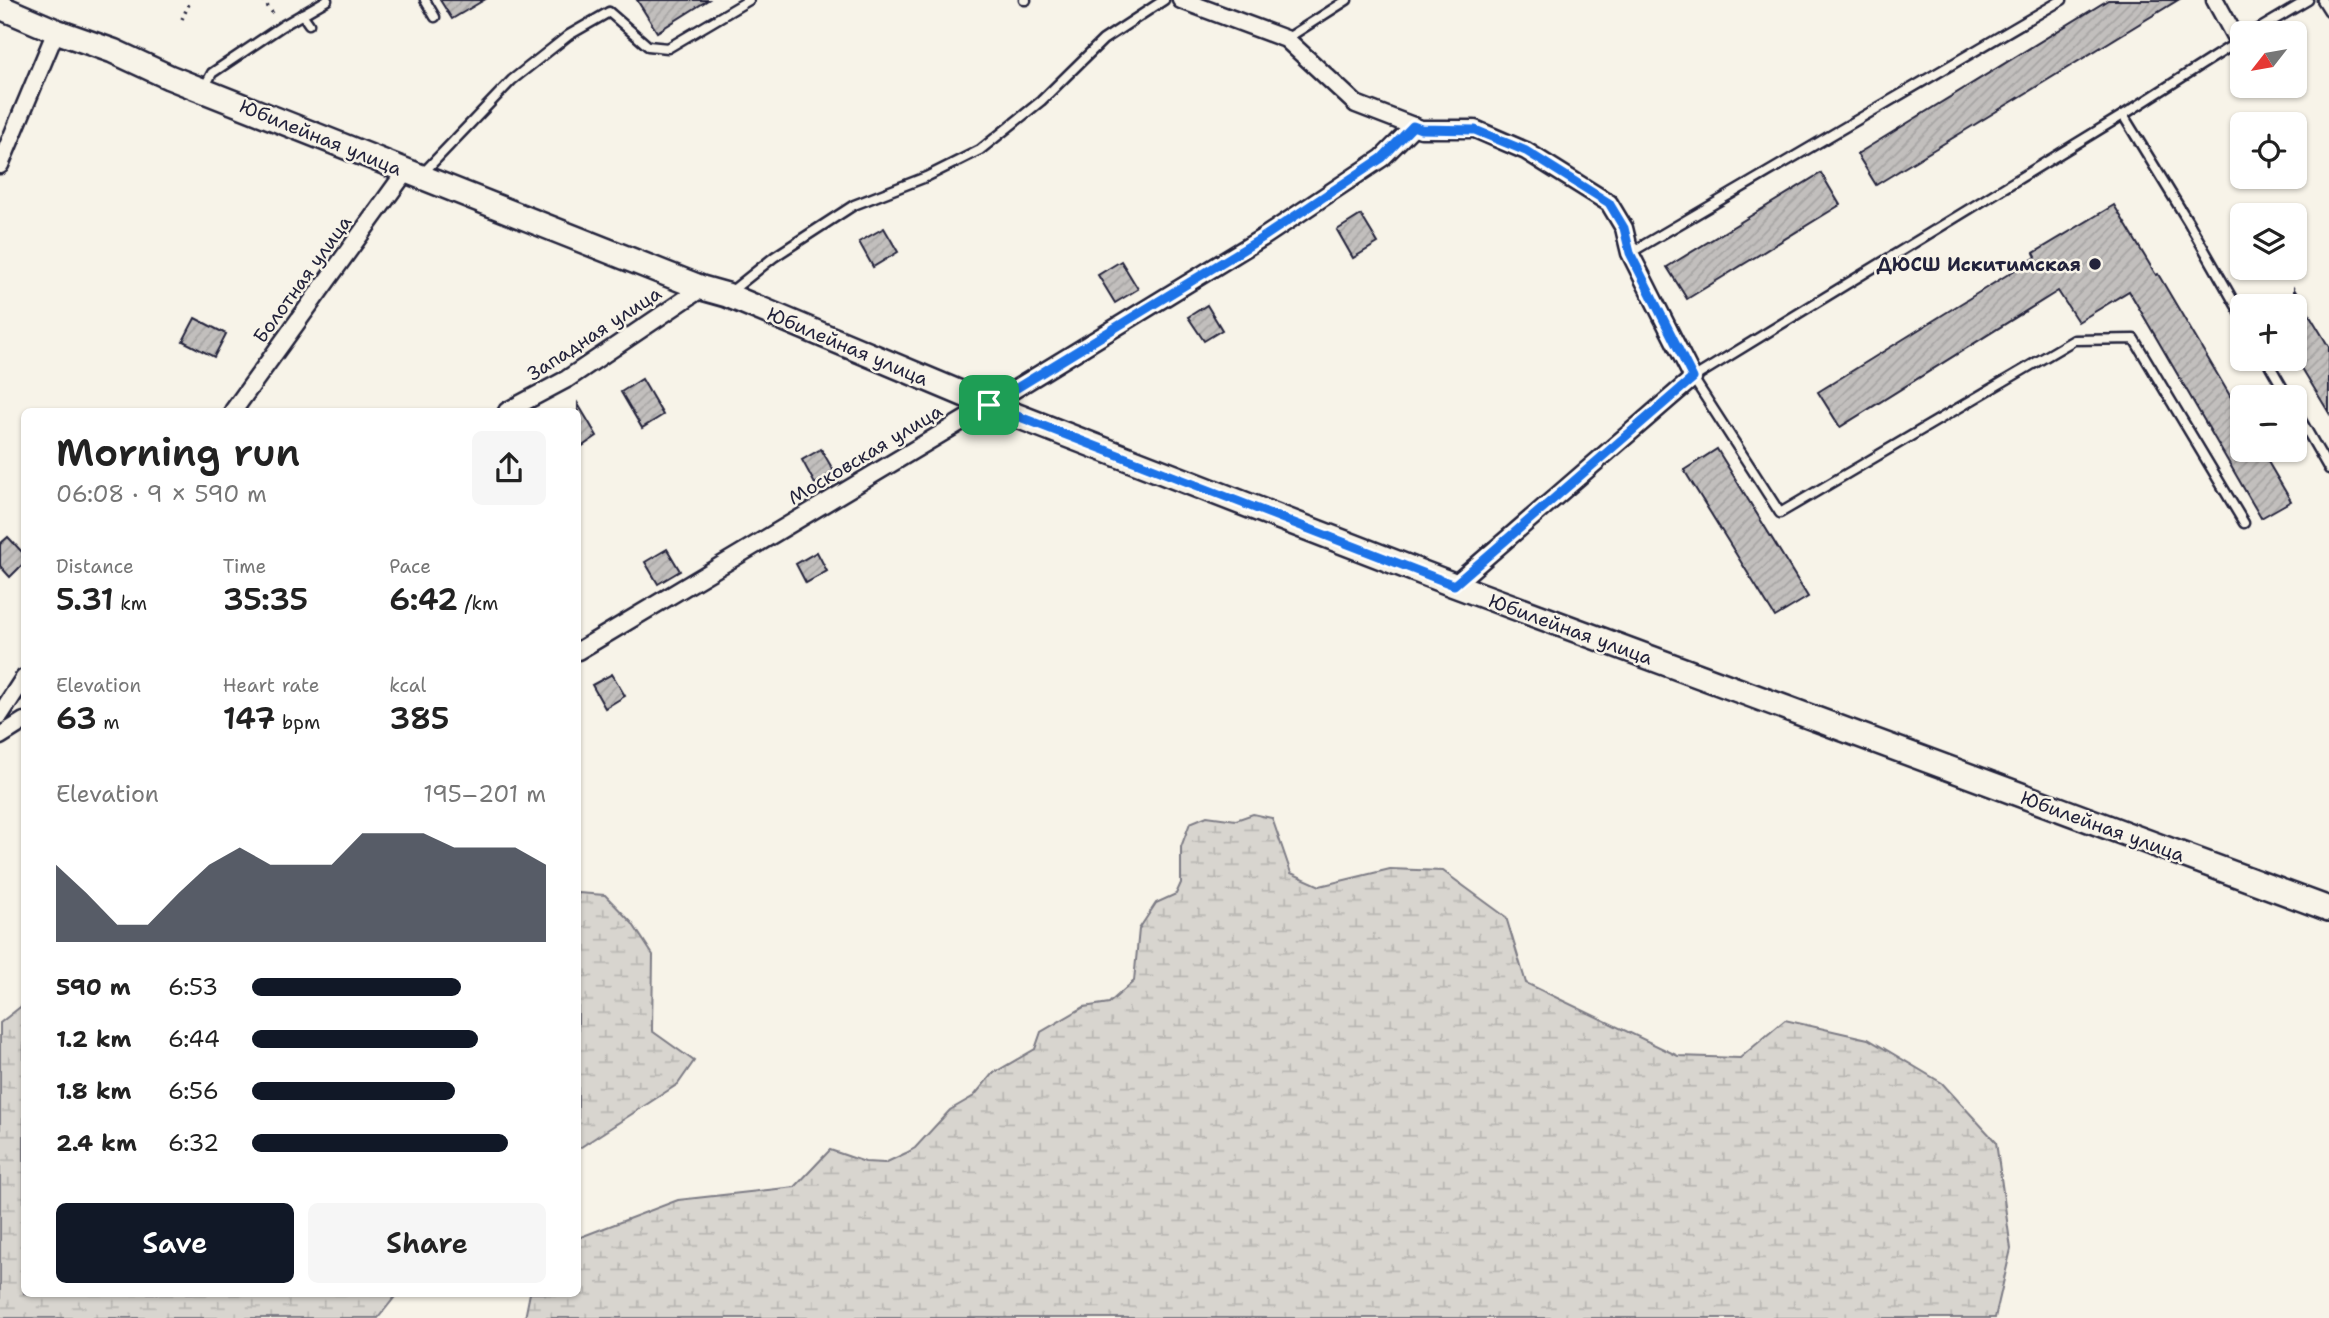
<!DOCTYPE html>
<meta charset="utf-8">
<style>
body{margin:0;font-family:"Shantell Sans",sans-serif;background:#f6f6f6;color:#222;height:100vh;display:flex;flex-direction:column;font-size:26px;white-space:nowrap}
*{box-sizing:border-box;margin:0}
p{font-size:23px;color:#767676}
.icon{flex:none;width:38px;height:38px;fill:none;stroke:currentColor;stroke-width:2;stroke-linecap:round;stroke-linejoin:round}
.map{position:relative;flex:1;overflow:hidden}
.panel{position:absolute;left:21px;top:408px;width:560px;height:889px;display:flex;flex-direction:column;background:#fff;border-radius:10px;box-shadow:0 2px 5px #0004}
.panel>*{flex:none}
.needle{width:46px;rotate:239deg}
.tools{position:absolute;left:2230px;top:21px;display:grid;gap:14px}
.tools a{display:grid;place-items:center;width:77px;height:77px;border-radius:10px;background:#fff;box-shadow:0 2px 5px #0004;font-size:35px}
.pin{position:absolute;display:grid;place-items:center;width:60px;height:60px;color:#fff;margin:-30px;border-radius:14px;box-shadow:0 4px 10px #0006}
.round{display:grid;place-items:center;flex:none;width:74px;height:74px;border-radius:10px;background:#f6f6f6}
.head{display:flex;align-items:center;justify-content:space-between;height:119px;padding:0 35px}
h1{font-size:38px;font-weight:600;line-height:52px}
.figures{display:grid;grid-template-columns:repeat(3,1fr);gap:10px;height:119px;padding:7px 35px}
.figures div{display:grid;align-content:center}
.figures b{font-size:30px;font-weight:600}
.figures small{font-size:19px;font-weight:400}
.figures p{font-size:19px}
.chart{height:196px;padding:14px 35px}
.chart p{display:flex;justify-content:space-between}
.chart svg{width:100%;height:126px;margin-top:7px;fill:#111827;opacity:.7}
.button{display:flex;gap:14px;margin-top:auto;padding:14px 35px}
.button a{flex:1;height:80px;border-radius:10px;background:#111827;color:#fff;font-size:28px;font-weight:600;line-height:80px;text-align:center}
.button a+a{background:#f6f6f6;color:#222}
ul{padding:0 35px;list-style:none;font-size:23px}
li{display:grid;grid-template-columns:112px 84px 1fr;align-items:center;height:52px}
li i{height:18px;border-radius:9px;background:#111827}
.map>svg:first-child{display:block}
.wetland{fill:url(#wetland-marsh);stroke:#7d7c85;stroke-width:2}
.building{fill:url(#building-hatch);stroke:#22223b;stroke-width:2}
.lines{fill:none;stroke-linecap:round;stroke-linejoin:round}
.service-casing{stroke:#22223b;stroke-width:13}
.minor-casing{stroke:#22223b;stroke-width:21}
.secondary-casing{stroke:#22223b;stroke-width:28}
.path{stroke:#22223b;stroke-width:3.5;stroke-dasharray:2 5;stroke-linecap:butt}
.service{stroke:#f7f3e8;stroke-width:8}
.minor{stroke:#f7f3e8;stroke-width:16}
.secondary{stroke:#f7f3e8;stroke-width:23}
.route-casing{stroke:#fff;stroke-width:14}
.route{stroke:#1a73e8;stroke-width:9}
.poi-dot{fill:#22223b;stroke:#f7f3e8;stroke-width:2.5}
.labels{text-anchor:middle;stroke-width:5;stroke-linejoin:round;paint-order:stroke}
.street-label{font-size:19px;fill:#22223b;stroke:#f7f3e8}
.poi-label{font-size:19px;font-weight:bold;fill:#22223b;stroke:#f7f3e8;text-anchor:end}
</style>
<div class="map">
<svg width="2329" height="1318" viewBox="0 0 2329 1318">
<defs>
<pattern id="wetland-marsh" width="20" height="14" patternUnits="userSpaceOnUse" patternTransform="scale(1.75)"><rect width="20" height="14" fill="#d8d5cf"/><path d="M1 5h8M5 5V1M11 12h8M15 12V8" fill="none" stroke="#b9b7b3"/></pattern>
<pattern id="building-hatch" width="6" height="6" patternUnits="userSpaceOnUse" patternTransform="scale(1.75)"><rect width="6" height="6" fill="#c2bfbd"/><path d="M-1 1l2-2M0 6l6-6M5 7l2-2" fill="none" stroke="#a6a4a3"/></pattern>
</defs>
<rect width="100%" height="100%" fill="#f7f3e8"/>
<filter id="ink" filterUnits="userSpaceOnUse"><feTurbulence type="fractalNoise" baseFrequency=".0143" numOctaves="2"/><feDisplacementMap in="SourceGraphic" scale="14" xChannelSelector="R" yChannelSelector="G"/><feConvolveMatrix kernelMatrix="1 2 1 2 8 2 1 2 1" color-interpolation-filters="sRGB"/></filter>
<g filter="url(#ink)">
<g class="wetland">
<path d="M 1253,814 L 1272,818 L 1291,873 L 1320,886 L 1390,869 L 1443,871 L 1506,917 L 1526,983 L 1678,1056 L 1740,1058 L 1785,1020 L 1868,1039 L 1942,1083 L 1996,1142 L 2011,1249 L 1995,1318 L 525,1318 L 530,1293 L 578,1293 L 578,1238 L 678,1200 L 795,1187 L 830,1150 L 865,1162 L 885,1163 L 906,1153 L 915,1148 L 950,1110 L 974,1096 L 992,1074 L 1035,1049 L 1041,1032 L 1084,1007 L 1109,1003 L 1134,981 L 1139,929 L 1156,903 L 1176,894 L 1181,883 L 1181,847 L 1190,823 L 1207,816 L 1236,820 Z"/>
<path d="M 578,893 L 605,895 L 632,923 L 653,955 L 652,1031 L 694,1061 L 678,1084 L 578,1149 Z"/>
<path d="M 24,1004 L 24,1293 L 398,1293 L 378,1318 L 0,1318 L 0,1023 Z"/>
</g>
<g class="building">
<path d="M 440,0 L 484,0 L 452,19 Z"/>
<path d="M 637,0 L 708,0 L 657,32 Z"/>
<path d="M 2108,0 L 2178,0 L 1876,185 L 1857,154 Z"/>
<path d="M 1821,173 L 1840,205 L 1687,299 L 1667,267 Z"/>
<path d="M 2114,205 L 2156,275 L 2158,274 L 2242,416 L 2242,450 L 2261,450 L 2291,501 L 2261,518 L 2129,291 L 2078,322 L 2058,291 L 1840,427 L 1818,392 L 2036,257 L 2034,253 Z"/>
<path d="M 1361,215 L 1378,243 L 1353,258 L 1337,230 Z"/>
<path d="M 884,228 L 898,252 L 873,267 L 859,242 Z"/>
<path d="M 1121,261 L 1138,289 L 1115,303 L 1098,275 Z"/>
<path d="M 2294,289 L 2329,347 L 2329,413 L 2294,355 Z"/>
<path d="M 1207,305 L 1222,330 L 1204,341 L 1188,317 Z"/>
<path d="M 195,318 L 226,334 L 214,357 L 183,341 Z"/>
<path d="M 642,379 L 663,415 L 642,428 L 621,392 Z"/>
<path d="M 578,404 L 597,436 L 578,449 Z"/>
<path d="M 821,449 L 835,473 L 815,484 L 802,460 Z"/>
<path d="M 1717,449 L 1808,597 L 1775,617 L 1684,470 Z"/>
<path d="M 8,537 L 24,554 L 24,563 L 10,577 L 0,566 L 0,544 Z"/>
<path d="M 667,549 L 680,571 L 658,584 L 645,562 Z"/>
<path d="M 817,552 L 827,571 L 806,583 L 796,564 Z"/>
<path d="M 612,674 L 625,696 L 605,708 L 592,685 Z"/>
</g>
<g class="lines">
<defs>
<g id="service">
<path d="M 425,0 L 435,17"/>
<path d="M 1024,0 L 1026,0"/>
<path d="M 2322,0 L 2329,11"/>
<path d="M 302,14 L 309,24"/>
<path d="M 2252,33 L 2308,0"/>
<path d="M 1286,39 L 1347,0"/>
<path d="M 2239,41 L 2123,115 L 1693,378 L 1780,513 L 2074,340 L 2134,339 L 2244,523"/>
<path d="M 204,88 L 212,73 L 282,26 L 327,0"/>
<path d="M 2123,115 L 2189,223 L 2242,316"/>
<path d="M 423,173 L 512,80 L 569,35 L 609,12 L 648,46 L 668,48 L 749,0"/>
<path d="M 1630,253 L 2062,0"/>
<path d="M 729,293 L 774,257 L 854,205 L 926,177 L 980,150 L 1041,101 L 1103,40 L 1164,0"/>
<path d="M 2266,359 L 2288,397"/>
<path d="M 2294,408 L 2329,469"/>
</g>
<g id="minor">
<path d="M 1181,0 L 1286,39 L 1356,104 L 1421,129 L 1475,129 L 1526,151 L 1609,203 L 1624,228 L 1630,253 L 1693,378 L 1454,585"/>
<path d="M 2215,0 L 2238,42"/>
<path d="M 0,165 L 56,31"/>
<path d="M 233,411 L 406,171"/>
<path d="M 507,411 L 567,379 L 702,288"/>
<path d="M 578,651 L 989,405 L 1262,238 L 1382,158 L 1414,126"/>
<path d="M 0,715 L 24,678"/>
<path d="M 0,736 L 24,721"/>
</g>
<path id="secondary" d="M 0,7 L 56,31 L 113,51 L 169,77 L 702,288 L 727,295 L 989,405 L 1454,585 L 2329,909"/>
</defs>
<use href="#service" class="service-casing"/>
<use href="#minor" class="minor-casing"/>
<use href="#secondary" class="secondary-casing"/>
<g class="path">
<path d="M 263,0 L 274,15"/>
<path d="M 182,19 L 191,0"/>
</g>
<use href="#service" class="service"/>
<use href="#minor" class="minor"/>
<use href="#secondary" class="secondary"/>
</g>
</g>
<g class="lines" filter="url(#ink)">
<defs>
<path id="route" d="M 1413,126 L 1421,129 L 1475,130 L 1526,151 L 1609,203 L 1624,228 L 1630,253 L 1693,378 L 1454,585 L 989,405 L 1262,238 L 1382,158 Z"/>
</defs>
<use href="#route" class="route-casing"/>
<use href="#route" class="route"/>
</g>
<circle class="poi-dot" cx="2095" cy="264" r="7"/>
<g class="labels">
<g class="street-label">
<text transform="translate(321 137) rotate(22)" y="7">Юбилейная улица</text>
<text transform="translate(302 279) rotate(-54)" y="7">Болотная улица</text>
<text transform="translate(594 333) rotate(-33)" y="7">Западная улица</text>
<text transform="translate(848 346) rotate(23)" y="7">Юбилейная улица</text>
<text transform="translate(865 454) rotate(-31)" y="7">Московская улица</text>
<text transform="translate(1571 629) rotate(20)" y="7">Юбилейная улица</text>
<text transform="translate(2103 826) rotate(20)" y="7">Юбилейная улица</text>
</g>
<g class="poi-label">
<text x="2081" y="271">ДЮСШ Искитимская</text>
</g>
</g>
</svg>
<div class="tools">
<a><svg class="needle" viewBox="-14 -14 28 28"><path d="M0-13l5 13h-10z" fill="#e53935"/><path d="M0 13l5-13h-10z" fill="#767676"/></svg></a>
<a><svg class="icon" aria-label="locate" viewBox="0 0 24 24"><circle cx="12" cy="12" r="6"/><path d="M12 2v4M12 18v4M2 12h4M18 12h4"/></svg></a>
<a><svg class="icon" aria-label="layers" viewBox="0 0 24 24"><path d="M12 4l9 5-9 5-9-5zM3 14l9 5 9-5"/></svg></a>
<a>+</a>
<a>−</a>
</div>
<div class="pin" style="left:989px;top:405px;background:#1e9e55"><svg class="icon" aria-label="arrive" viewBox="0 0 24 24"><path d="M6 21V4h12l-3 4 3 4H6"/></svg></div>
<section class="panel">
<div class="head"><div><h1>Morning run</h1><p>06:08 · 9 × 590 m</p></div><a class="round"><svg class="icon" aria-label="share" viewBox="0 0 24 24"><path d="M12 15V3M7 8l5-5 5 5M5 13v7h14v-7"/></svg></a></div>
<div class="figures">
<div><p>Distance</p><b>5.31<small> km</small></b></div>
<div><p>Time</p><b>35:35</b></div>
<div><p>Pace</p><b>6:42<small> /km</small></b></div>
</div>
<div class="figures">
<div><p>Elevation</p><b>63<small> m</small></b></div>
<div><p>Heart rate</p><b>147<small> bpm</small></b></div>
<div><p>kcal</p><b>385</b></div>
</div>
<div class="chart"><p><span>Elevation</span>195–201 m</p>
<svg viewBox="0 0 160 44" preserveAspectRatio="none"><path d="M0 44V17L10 27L20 38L30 38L40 27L50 17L60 11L70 17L80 17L90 17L100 6L110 6L120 6L130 11L140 11L150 11L160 17V44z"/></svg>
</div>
<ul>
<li><b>590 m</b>6:53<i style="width:71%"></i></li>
<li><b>1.2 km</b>6:44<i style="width:77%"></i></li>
<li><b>1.8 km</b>6:56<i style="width:69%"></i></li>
<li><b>2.4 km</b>6:32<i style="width:87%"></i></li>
</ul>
<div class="button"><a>Save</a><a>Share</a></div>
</section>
</div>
